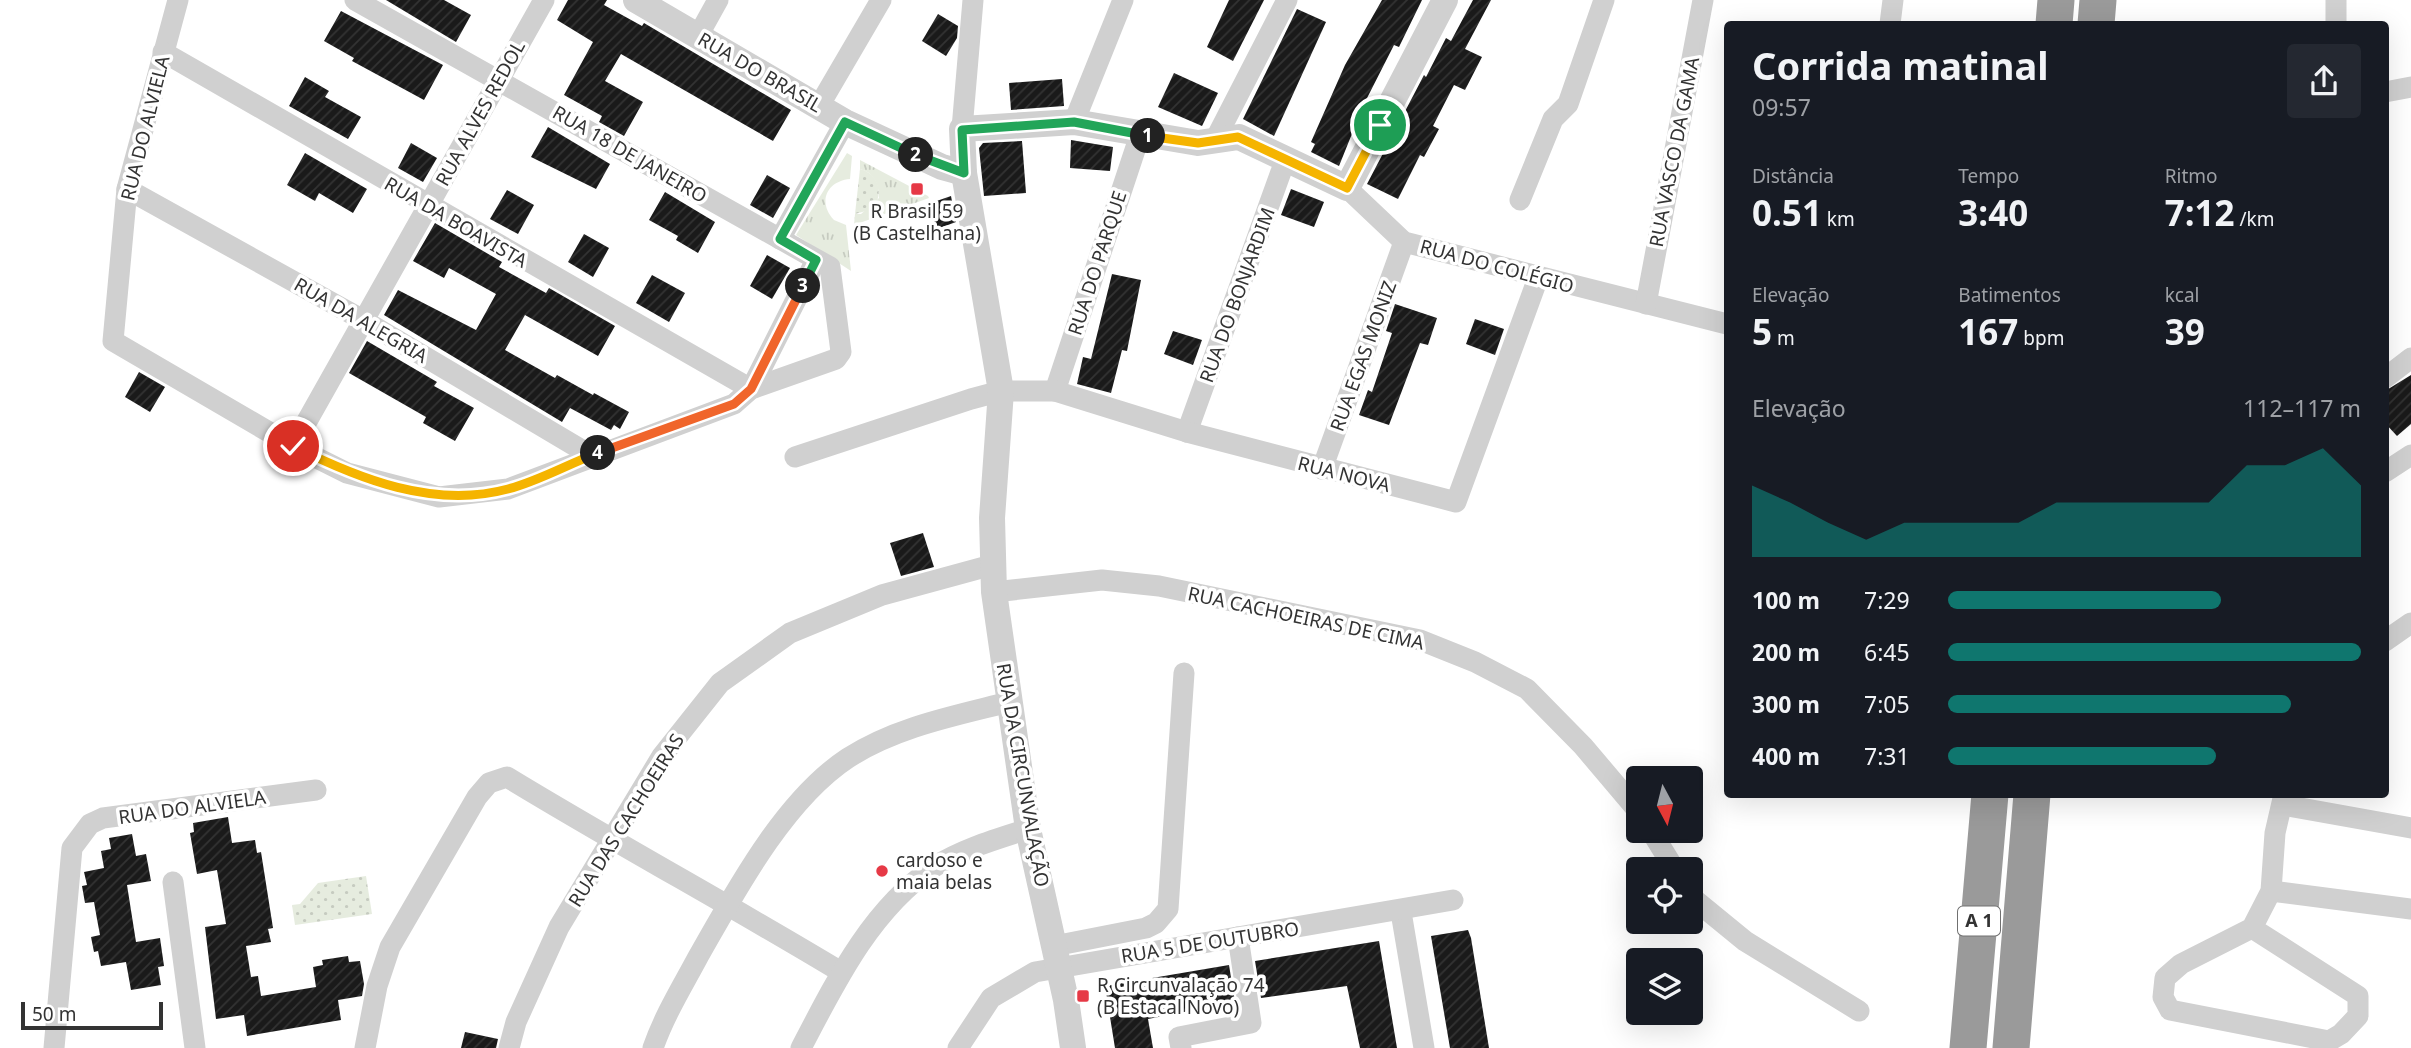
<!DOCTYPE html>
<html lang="pt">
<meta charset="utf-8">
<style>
body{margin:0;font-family:"Noto Sans",sans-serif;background:#242831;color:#f1f3f6;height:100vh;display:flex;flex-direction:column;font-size:26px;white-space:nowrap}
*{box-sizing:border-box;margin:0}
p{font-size:23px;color:#9ea1a6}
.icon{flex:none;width:38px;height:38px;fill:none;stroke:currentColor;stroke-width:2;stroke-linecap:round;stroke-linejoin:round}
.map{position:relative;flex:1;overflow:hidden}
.details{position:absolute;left:1724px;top:21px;width:665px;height:777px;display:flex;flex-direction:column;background:#171b24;border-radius:7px;box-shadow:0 7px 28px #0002}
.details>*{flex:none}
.needle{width:46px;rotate:173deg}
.buttons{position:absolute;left:1626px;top:766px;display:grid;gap:14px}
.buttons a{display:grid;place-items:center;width:77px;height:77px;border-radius:7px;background:#171b24;box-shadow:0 7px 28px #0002;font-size:35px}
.scale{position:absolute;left:21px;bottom:18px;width:142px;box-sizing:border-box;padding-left:7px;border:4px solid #333;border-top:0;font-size:19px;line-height:24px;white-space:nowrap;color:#333;-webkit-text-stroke:5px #fff;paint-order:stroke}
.pin{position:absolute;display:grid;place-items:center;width:60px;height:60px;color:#fff;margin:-30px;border:4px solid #fff;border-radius:50%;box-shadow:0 2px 7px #0007}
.km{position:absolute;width:35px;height:35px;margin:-18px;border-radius:50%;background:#222;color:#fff;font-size:19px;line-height:35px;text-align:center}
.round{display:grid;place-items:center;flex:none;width:74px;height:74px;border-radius:7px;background:#242831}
.summary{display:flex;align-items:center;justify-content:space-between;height:119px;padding:0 28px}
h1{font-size:38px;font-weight:700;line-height:52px}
.stats{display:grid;grid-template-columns:repeat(3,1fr);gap:10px;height:119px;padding:7px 28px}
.stats div{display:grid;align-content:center}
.stats b{font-size:35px;font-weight:700}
.stats small{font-size:19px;font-weight:400}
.stats p{font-size:19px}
.chart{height:196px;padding:14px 28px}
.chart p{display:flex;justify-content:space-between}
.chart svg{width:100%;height:126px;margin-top:7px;fill:#0f766e;opacity:.7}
ul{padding:0 28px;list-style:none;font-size:23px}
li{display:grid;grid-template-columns:112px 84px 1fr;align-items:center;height:52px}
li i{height:18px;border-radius:9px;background:#0f766e}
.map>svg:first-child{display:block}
.grass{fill:url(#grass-tufts)}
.park{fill:url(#park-dots)}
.building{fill:url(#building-hatch)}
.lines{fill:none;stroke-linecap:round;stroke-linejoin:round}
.minor{stroke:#d0d0d0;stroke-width:21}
.tertiary{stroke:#d0d0d0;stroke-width:26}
.motorway{stroke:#9a9a9a;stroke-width:37}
.split-1-casing{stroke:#fff;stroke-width:14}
.split-2-casing{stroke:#fff;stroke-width:14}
.split-3-casing{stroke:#fff;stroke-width:14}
.split-4-casing{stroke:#fff;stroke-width:14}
.split-5-casing{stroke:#fff;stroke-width:14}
.split-1{stroke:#f5b400;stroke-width:9}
.split-2{stroke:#22a559;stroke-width:9}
.split-3{stroke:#22a559;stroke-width:9}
.split-4{stroke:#f0652b;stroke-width:9}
.split-5{stroke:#f5b400;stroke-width:9}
.poi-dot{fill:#e63946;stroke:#fff;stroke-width:2.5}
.labels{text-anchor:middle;stroke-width:7;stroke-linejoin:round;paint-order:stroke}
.shield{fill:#fff;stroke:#707070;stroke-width:2}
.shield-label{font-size:18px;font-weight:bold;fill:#333}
.street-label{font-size:19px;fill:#333;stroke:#fff}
.poi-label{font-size:19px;fill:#333;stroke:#fff;text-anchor:start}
</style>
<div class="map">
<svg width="2411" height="1048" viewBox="0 0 2411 1048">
<defs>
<pattern id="grass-tufts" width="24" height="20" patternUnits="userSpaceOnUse" patternTransform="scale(1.75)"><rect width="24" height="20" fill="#e6ecdf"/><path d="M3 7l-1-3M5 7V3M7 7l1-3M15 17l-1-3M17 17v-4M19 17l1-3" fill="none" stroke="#c6cbc0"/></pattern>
<pattern id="park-dots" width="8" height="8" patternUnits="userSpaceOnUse" patternTransform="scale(1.75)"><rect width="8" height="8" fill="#e6ecdf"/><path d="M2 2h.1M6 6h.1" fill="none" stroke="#c6cbc0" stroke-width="1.8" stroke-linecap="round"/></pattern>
<pattern id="building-hatch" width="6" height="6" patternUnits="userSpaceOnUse" patternTransform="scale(1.75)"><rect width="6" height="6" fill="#1a1a1a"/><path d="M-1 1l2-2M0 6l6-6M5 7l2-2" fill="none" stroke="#333"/></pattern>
</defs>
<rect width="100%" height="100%" fill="#fff"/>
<g class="grass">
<path d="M 847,153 L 852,156 L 850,179 C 827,181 817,202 834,220 L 846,225 L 851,271 L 796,235 Z"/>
<path d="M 860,160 L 928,196 L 929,198 L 854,225 L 855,214 L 861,214 L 879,198 C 879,183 874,173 860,169 Z"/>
</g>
<g class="park">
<path d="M 860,169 C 879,174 884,193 873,209 L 855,214 Z"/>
<path d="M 366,876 L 372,914 L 295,925 L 292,905 L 300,904 L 318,883 Z"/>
</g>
<g class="building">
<path d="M 386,0 L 444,0 L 471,15 L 456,42 Z"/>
<path d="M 568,0 L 607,0 L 604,5 L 642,26 L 644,23 L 791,110 L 773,141 L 621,54 L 605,81 L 643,102 L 624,136 L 599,122 L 602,116 L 564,95 L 593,42 L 557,20 Z"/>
<path d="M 1229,0 L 1264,0 L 1233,61 L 1207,47 Z"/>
<path d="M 1382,0 L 1422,0 L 1399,47 L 1394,45 L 1364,104 L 1339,166 L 1311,152 L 1315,144 L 1311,142 L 1345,65 Z"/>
<path d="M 1473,0 L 1491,0 L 1465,49 L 1482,57 L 1465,90 L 1454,85 L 1433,126 L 1439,129 L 1424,157 L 1420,155 L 1398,199 L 1367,184 L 1424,75 L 1426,77 L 1446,38 L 1451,41 Z"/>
<path d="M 1297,9 L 1326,22 L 1274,136 L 1243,119 Z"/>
<path d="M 341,11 L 443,65 L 424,100 L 352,61 L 354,58 L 324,41 Z"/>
<path d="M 938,14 L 958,26 L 957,38 L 946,56 L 922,41 Z"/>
<path d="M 1174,73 L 1218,93 L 1202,126 L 1158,107 Z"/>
<path d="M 305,77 L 329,91 L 325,97 L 361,117 L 348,139 L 289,106 Z"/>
<path d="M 1062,79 L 1064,106 L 1011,110 L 1009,83 Z"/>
<path d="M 548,127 L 610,164 L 596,189 L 531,157 Z"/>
<path d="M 1071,140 L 1113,147 L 1110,171 L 1070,168 Z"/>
<path d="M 1022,141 L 1026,193 L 984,196 L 979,148 L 983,143 Z"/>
<path d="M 411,143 L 437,158 L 423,182 L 398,168 Z"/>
<path d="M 305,153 L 367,189 L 353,213 L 319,193 L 315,201 L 287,185 Z"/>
<path d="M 767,175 L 790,188 L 773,218 L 750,205 Z"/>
<path d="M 1291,189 L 1324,202 L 1314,227 L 1281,215 Z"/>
<path d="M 507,190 L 534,205 L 518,234 L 490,219 Z"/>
<path d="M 665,192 L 715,222 L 698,253 L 676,240 L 678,236 L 649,220 Z"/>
<path d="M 951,196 L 956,222 L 937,229 L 928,204 Z"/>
<path d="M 435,223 L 502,262 L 499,267 L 546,293 L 549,288 L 615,326 L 598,356 L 525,315 L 505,350 L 555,378 L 557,375 L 593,395 L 594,393 L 629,412 L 620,429 L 614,425 L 611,430 L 570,408 L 562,422 L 384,315 L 398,290 L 476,330 L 496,294 L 449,268 L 444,278 L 413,261 Z"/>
<path d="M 584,234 L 609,248 L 593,277 L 568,262 Z"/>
<path d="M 767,255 L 790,268 L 772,299 L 750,286 Z"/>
<path d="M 1112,274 L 1141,280 L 1127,351 L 1122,350 L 1111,393 L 1077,384 L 1083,357 L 1091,359 Z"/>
<path d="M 652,275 L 685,293 L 669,322 L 636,303 Z"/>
<path d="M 1395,304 L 1437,318 L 1428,345 L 1420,343 L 1389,425 L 1359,415 L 1368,390 L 1372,392 L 1392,333 L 1386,331 Z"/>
<path d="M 1475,319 L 1504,329 L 1495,355 L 1466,344 Z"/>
<path d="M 1173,331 L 1202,340 L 1193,365 L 1164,354 Z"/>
<path d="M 367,341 L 437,382 L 434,386 L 474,408 L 455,441 L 423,423 L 426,417 L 349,373 Z"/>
<path d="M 139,372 L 165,387 L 150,412 L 125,397 Z"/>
<path d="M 2411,375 L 2411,424 L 2397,436 L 2385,423 L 2385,391 Z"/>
<path d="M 923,533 L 934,567 L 901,576 L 890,543 Z"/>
<path d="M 228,817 L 232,843 L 255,840 L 257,853 L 261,852 L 273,928 L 268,929 L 271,942 L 246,946 L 251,977 L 258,976 L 261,996 L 316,987 L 313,967 L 323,965 L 322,960 L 348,956 L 349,962 L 360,961 L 364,984 L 362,996 L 338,1000 L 341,1020 L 247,1036 L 244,1015 L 216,1019 L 205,927 L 226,924 L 217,870 L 197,874 L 190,833 L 194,832 L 193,823 Z"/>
<path d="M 132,834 L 136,856 L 146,854 L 151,881 L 127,885 L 136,942 L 160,938 L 164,966 L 158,967 L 161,985 L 131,990 L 126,962 L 101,966 L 98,951 L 94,952 L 91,937 L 100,935 L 97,919 L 94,902 L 85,903 L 82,886 L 87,885 L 84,872 L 104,868 L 101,851 L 111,849 L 109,838 Z"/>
<path d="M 1468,930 L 1471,938 L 1489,1048 L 1450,1048 L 1431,936 Z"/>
<path d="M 1379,941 L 1397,1048 L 1360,1048 L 1347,986 L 1261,998 L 1255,961 Z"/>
<path d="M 1229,965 L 1235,1002 L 1148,1019 L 1153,1048 L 1115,1048 L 1105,986 Z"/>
<path d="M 465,1032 L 498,1039 L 496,1048 L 461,1048 Z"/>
</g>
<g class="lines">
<g class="minor">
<path d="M 178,0 L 127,189 L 113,341 L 293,446 L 347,473 L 439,497 L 508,489 L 734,404 L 751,389 L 836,359 L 841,352 L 830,267 L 355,0"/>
<path d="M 2336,0 L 2336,24"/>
<path d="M 1890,24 L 1893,0"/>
<path d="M 698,36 L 718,0"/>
<path d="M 163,52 L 751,389 L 816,260"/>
<path d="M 2385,92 L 2411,87"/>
<path d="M 819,106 L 881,0"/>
<path d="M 1074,122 L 1123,0"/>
<path d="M 962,129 L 973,0"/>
<path d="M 1216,138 L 1287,0"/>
<path d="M 1347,188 L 1404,242 L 1727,324"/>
<path d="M 127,189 L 363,320 L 592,456"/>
<path d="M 1520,200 L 1553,119 L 1568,104 L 1604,0"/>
<path d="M 780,239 L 845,122"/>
<path d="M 1646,304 L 1703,0"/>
<path d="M 2385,378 L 2411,358"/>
<path d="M 1055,391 L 1140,135"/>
<path d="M 1187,432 L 1286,158"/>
<path d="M 293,446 L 544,0"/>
<path d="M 795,457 L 971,399 L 1001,391 L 1055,391 L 1187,432 L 1456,502 L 1538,278"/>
<path d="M 1322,469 L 1404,242"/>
<path d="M 2385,472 L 2411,455"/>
<path d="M 994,592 L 1102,580 L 1159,586 L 1420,640 L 1475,662 L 1527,689 L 1583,746 L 1638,811"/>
<path d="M 2385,641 L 2411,623"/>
<path d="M 2283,805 L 2411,828"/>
<path d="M 1651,831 L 1675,870"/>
<path d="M 173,882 L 195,1048"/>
<path d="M 2271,891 L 2411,909"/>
<path d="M 1690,896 L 1745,941 L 1859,1011"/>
<path d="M 1401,912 L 1424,1048"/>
<path d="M 2252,928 L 2358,996 L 2358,1016 L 2341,1034 L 2329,1041 L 2170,1010 L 2163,997 L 2165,978 L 2181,964 L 2252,928 L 2271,891 L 2275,833 L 2284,794"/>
<path d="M 1054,946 L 1146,928 L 1156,923 L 1168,909 L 1184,673"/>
<path d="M 54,1048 L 72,848 L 90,824 L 103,818 L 316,790"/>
<path d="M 365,1048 L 377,986 L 390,947 L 477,797 L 489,783 L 507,777 C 617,844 730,905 841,972"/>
<path d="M 509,1048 L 516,1022 L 559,927 L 662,756 L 720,683 L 790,633 L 882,595 L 992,565"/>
<path d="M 653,1048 C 664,1016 682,987 698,957 C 735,892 784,800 848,758 C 896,727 954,716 1009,702"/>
<path d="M 801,1048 C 835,983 871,909 934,867 C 962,849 997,839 1028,829"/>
<path d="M 958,1048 L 991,998 L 1035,972 L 1453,900"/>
<path d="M 1181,1048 L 1179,1037 L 1251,1023 L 1238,937"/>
</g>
<g class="tertiary">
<path d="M 636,0 L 845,122 L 942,167 L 964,173"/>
<path d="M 1073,1048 L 1066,1000 L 1028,829 L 994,592 L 992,518 L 1001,391 L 964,173 L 962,129 L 1074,122 L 1198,143 L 1239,137 L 1347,188 L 1445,0"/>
</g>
<g class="motorway">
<path d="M 2054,24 L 2056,0"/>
<path d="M 2096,24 L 2098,0"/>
<path d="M 1968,1048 L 1990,794"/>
<path d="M 2011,1048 L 2032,794"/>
</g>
</g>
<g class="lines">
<defs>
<path id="split-1" d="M 1148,136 L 1198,143 L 1238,137 L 1347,188 L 1380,125"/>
<path id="split-2" d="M 916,155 L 964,173 L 962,130 L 1074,122 L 1148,136"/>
<path id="split-3" d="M 803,286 L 816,260 L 780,239 L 845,122 L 916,155"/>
<path id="split-4" d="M 598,453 L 734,404 L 751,389 L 803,286"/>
<path id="split-5" d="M 293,446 C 359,479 434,509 508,489 C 539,481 568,464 598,453"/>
</defs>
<use href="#split-1" class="split-1-casing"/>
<use href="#split-2" class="split-2-casing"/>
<use href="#split-3" class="split-3-casing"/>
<use href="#split-4" class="split-4-casing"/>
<use href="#split-5" class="split-5-casing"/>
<use href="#split-1" class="split-1"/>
<use href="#split-2" class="split-2"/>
<use href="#split-3" class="split-3"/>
<use href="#split-4" class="split-4"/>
<use href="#split-5" class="split-5"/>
</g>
<g class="poi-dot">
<rect x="910" y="182" width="14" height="14" rx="3.5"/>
<circle cx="882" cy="871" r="7"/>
<rect x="1076" y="989" width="14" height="14" rx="3.5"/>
</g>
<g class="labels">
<rect class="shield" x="1958" y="906.5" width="42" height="29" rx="5"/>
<g class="shield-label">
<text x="1979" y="927">A 1</text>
</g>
<g class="street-label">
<text transform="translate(760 72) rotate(30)" y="7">RUA DO BRASIL</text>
<text transform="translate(480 113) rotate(-61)" y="7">RUA ALVES REDOL</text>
<text transform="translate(145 128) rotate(-76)" y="7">RUA DO ALVIELA</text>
<text transform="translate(1674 152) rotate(-79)" y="7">RUA VASCO DA GAMA</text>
<text transform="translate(630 154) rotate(30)" y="7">RUA 18 DE JANEIRO</text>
<text transform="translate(456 222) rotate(30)" y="7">RUA DA BOAVISTA</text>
<text transform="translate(1097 263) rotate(-72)" y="7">RUA DO PARQUE</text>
<text transform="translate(1497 266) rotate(15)" y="7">RUA DO COLÉGIO</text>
<text transform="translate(1237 295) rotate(-70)" y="7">RUA DO BONJARDIM</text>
<text transform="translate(361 320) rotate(30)" y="7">RUA DA ALEGRIA</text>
<text transform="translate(1363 356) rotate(-70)" y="7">RUA EGAS MONIZ</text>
<text transform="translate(1344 474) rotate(14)" y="7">RUA NOVA</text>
<text transform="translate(1306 618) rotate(12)" y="7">RUA CACHOEIRAS DE CIMA</text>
<text transform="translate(1023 775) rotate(80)" y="7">RUA DA CIRCUNVALAÇÃO</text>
<text transform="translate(192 807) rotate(-8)" y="7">RUA DO ALVIELA</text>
<text transform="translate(626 820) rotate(-58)" y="7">RUA DAS CACHOEIRAS</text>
<text transform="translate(1210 942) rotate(-9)" y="7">RUA 5 DE OUTUBRO</text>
</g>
<g class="poi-label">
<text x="917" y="218" text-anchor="middle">R Brasil 59<tspan x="917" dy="22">(B Castelhana)</tspan></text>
<text x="896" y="867">cardoso e<tspan x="896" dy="22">maia belas</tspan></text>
<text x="1097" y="992">R Circunvalação 74<tspan x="1097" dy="22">(B Estacal Novo)</tspan></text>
</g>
</g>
</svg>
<div class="buttons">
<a><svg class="needle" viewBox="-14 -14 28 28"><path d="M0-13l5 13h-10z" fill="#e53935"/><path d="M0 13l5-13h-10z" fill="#9ea1a6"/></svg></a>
<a><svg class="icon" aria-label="locate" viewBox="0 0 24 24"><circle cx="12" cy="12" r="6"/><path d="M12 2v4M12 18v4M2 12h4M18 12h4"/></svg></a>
<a><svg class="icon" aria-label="layers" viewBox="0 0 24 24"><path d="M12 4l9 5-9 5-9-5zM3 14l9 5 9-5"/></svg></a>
</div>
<div class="scale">50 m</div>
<div class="pin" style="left:1380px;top:125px;background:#1e9e55"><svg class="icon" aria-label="arrive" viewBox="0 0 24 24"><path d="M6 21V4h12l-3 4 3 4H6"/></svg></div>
<div class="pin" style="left:293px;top:446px;background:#d93025"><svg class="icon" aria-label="check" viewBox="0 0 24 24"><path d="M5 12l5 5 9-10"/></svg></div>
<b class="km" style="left:1148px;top:136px">1</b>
<b class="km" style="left:916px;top:155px">2</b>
<b class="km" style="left:803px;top:286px">3</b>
<b class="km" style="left:598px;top:453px">4</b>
<section class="details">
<div class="summary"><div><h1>Corrida matinal</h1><p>09:57</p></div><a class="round"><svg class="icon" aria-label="share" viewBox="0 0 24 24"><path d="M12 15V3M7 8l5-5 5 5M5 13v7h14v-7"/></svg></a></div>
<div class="stats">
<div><p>Distância</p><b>0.51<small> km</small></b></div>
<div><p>Tempo</p><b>3:40</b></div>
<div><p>Ritmo</p><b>7:12<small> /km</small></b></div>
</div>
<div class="stats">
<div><p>Elevação</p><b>5<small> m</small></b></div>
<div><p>Batimentos</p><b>167<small> bpm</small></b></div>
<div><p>kcal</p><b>39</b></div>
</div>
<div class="chart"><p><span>Elevação</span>112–117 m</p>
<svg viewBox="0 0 160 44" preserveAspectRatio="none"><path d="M0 44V19L10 25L20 32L30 38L40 32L50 32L60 32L70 32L80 25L90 25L100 25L110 25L120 25L130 12L140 12L150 6L160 19V44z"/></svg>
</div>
<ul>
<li><b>100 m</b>7:29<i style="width:66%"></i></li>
<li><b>200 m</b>6:45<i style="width:100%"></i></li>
<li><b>300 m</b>7:05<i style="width:83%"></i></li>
<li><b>400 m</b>7:31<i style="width:65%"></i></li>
</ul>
</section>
</div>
